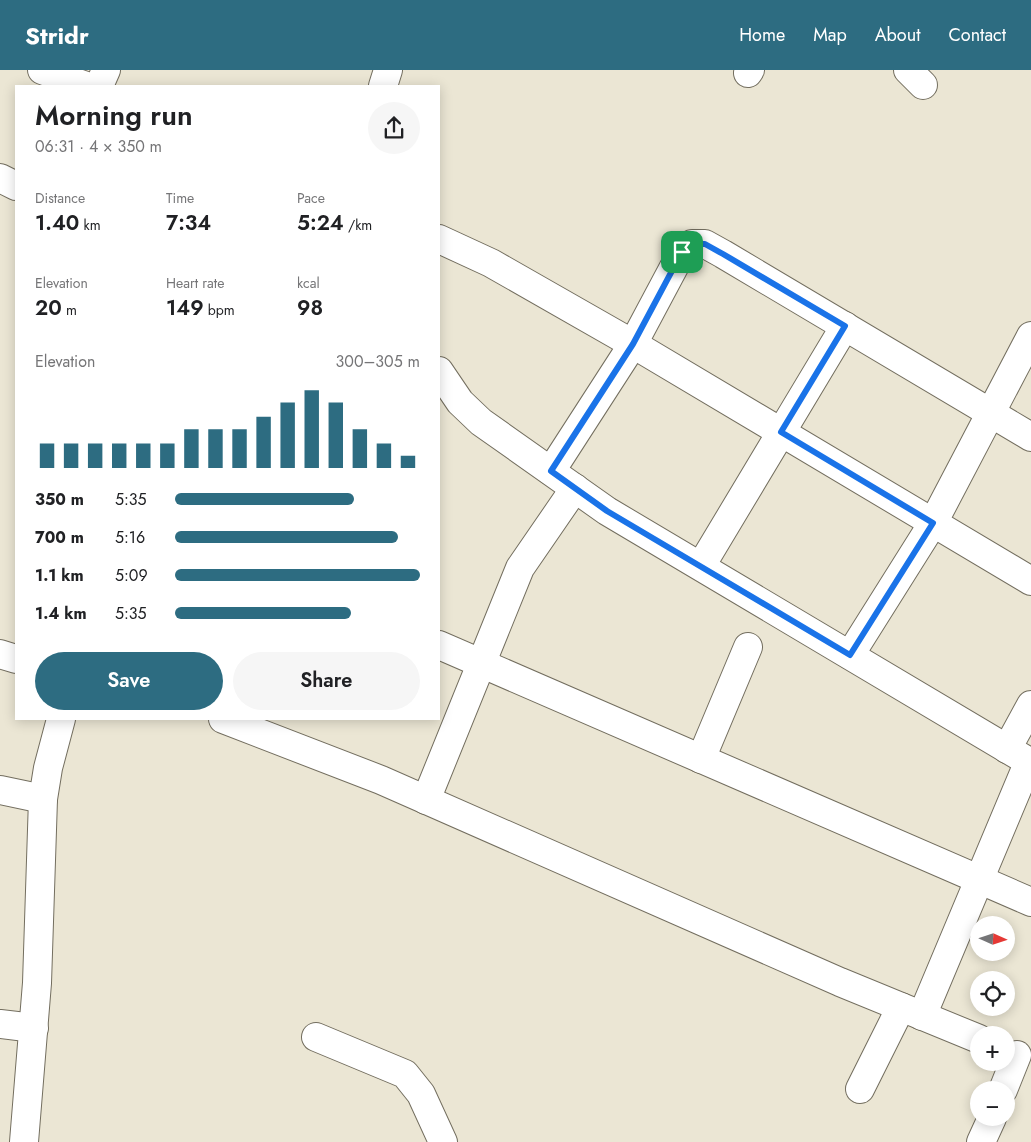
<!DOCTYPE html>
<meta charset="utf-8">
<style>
body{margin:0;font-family:Jost,sans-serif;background:#f6f6f6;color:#202124;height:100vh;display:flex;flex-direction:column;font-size:19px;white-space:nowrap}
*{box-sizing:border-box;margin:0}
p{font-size:16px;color:#757577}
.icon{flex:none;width:28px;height:28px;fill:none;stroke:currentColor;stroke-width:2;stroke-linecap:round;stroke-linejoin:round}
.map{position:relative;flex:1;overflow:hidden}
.side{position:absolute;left:15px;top:15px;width:425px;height:635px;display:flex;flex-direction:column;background:#fff;border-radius:0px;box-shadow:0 2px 12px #0003}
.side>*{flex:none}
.needle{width:32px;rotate:93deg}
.controls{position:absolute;left:970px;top:846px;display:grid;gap:10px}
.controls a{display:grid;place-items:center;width:45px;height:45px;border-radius:50%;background:#fff;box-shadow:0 2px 12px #0003;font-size:25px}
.pin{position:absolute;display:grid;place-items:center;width:42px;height:42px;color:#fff;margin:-21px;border-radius:10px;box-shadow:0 2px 8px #0006}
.round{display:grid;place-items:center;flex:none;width:52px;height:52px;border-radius:26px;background:#f6f6f6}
.head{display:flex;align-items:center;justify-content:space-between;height:85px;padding:0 20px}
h1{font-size:28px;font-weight:600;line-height:38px}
.metrics{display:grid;grid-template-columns:repeat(3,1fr);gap:8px;height:85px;padding:5px 20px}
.metrics div{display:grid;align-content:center}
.metrics b{font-size:21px;font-weight:600}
.metrics small{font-size:14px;font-weight:400}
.metrics p{font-size:14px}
.chart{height:140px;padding:10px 20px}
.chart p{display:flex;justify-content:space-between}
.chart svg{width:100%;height:90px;margin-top:5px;stroke:#2d6c81;stroke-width:6}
.primary-button{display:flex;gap:10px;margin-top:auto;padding:10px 20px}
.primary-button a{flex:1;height:58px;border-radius:30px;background:#2d6c81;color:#fff;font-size:20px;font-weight:600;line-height:58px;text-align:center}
.primary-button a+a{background:#f6f6f6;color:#202124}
ul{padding:0 20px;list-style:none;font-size:16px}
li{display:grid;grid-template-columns:80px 60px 1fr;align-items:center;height:38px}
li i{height:12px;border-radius:6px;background:#2d6c81}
header{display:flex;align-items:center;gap:30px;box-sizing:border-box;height:70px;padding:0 25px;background:#2d6c81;color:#fff}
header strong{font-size:24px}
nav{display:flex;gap:28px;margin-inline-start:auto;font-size:18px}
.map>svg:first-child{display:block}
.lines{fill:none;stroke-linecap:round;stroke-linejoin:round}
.street-casing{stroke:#736e5f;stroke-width:30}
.street{stroke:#fff;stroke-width:28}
.route-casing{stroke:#fff;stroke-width:10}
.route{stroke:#1a73e8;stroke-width:6}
</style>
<header>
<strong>Stridr</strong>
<nav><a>Home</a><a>Map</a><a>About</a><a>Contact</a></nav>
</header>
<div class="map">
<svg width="1031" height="1072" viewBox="0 0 1031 1072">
<rect width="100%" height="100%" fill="#ebe6d4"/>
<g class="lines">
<defs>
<g id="street">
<path d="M 42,0 L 86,16"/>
<path d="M 908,0 L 923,15"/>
<path d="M 748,3 L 750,0"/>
<path d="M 99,16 L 106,0"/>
<path d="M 383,16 L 388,0"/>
<path d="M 0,108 L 16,116"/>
<path d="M 439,169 L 491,193 L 633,274 L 1031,511"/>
<path d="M 439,301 L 460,332 L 481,352 L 607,441 L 1031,693"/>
<path d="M 551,401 L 633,274 L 682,182 L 692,174 L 705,174 L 723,184 L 1031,367"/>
<path d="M 701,496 L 845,256"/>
<path d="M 439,575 L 1031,832"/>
<path d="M 0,584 L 16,589"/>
<path d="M 850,585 L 933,453 L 1031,266"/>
<path d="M 223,649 L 381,710 L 840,912 L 979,969"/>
<path d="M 1007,679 L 1031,635"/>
<path d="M 701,689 L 748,577"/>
<path d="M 0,720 L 43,729"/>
<path d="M 426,730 L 520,498 L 575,418"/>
<path d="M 922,946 L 1029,691"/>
<path d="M 0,954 L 34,958"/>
<path d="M 316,967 L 405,1004 L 421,1024 L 443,1072"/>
<path d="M 860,1019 L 901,937"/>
<path d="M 1003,1020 L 1017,985"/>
<path d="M 24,1072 L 37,913 L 43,729 L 48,698 L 61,649"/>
<path d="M 981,1072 L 992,1048"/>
</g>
</defs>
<use href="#street" class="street-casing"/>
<use href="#street" class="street"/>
</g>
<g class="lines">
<defs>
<path id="route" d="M 692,174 L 705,174 L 723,184 L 845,256 L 781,362 L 933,453 L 850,585 L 607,441 L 551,401 L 633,274 L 682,182 Z"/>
</defs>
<use href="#route" class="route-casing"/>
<use href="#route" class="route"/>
</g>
</svg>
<div class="controls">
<a><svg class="needle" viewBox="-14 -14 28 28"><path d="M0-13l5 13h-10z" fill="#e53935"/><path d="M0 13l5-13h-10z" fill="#757577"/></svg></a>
<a><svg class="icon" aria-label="locate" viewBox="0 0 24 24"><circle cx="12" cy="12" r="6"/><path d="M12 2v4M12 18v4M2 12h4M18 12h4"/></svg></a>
<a>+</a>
<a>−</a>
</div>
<div class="pin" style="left:682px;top:182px;background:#1e9e55"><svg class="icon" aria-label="arrive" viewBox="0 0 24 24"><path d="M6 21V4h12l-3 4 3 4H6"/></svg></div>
<section class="side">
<div class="head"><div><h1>Morning run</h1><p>06:31 · 4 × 350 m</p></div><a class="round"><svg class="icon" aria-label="share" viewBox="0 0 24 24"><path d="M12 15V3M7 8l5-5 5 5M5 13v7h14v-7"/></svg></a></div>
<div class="metrics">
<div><p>Distance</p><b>1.40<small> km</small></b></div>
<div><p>Time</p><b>7:34</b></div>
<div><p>Pace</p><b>5:24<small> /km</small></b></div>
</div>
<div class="metrics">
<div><p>Elevation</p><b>20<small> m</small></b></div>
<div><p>Heart rate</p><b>149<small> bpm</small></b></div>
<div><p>kcal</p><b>98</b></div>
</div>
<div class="chart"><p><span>Elevation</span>300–305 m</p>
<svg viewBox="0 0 160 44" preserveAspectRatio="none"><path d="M5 44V32M15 44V32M25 44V32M35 44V32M45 44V32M55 44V32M65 44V25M75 44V25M85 44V25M95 44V19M105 44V12M115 44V6M125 44V12M135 44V25M145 44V32M155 44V38"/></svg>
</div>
<ul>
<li><b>350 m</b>5:35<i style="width:73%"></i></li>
<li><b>700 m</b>5:16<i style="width:91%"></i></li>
<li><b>1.1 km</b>5:09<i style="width:100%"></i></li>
<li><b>1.4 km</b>5:35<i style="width:72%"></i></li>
</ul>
<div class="primary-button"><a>Save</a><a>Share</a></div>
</section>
</div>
